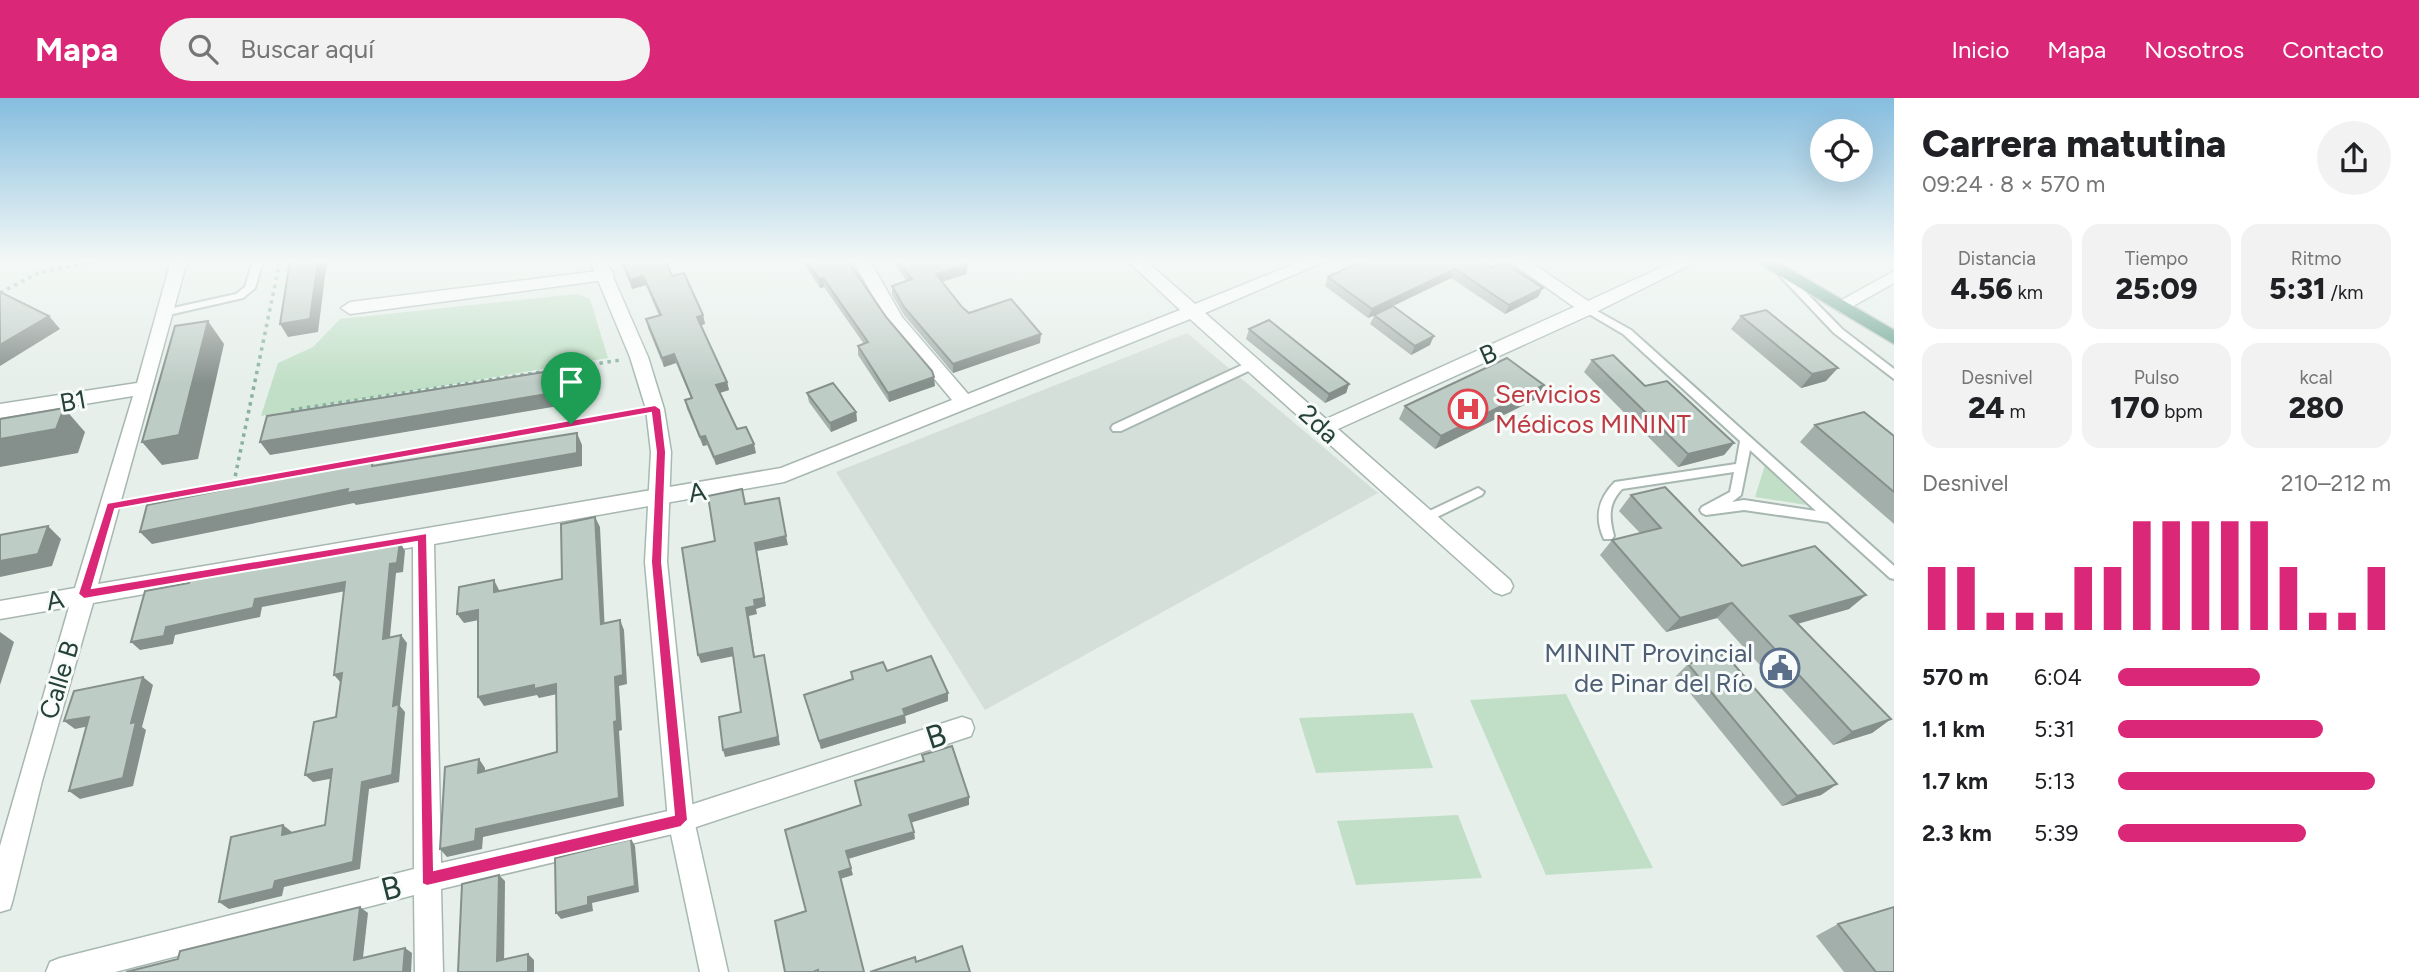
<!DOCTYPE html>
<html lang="es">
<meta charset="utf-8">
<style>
body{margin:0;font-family:Figtree,sans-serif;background:#f2f2f2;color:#202124;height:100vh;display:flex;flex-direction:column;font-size:26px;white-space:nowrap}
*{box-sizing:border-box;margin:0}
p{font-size:23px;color:#757577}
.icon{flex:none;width:38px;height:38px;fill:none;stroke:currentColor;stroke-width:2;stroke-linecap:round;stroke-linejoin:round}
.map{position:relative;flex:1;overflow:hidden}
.sheet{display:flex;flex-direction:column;background:#fff;width:525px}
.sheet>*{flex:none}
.fabs{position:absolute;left:1810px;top:21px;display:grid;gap:14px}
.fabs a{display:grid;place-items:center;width:63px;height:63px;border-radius:50%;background:#fff;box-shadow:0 7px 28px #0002;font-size:35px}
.pin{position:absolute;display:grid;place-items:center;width:60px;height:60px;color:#fff;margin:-72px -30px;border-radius:50% 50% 50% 0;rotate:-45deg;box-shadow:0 0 7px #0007}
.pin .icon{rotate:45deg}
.round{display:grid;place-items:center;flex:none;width:74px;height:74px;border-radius:37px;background:#f2f2f2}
.headline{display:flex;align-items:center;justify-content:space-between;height:119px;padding:0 28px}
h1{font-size:38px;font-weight:800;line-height:52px}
.metrics{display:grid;grid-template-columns:repeat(3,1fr);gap:10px;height:119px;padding:7px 28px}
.metrics div{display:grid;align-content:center;border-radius:18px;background:#f2f2f2;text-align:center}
.metrics b{font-size:30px;font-weight:800}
.metrics small{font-size:19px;font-weight:400}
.metrics p{font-size:19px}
.chart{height:196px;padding:14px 28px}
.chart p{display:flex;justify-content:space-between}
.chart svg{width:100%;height:126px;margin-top:7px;stroke:#db2777;stroke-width:6}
ul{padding:0 28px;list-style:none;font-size:23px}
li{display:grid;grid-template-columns:112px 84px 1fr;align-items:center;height:52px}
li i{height:18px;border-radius:9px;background:#db2777}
header{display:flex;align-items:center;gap:42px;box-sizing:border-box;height:98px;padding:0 35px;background:#db2777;color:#fff}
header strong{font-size:33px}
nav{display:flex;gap:38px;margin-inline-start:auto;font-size:24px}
.search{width:490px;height:63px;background:#f2f2f2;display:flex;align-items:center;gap:18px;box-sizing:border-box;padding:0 24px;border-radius:38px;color:#757577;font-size:26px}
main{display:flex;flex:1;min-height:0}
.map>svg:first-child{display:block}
.built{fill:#d4dfd9}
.green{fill:#c0dfc6}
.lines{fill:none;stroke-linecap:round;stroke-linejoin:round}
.lane-casing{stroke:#a8b7b1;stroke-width:4}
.street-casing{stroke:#a8b7b1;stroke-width:3}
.secondary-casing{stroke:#a5bab1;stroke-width:3}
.primary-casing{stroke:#c2cac7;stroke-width:3}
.path{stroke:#88b1a2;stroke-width:3.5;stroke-dasharray:3.5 4.5;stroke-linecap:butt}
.lane{fill:#fff;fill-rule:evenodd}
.street{fill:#fff;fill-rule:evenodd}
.secondary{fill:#fff;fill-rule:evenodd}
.primary{fill:#6ca391;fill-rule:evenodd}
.wall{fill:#a3afaa}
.shaded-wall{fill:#858f8b}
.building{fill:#beccc6;stroke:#858f8b;stroke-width:2}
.route{fill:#db2777;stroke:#fff;stroke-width:2;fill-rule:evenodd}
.labels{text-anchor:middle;stroke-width:6;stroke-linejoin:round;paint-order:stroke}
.street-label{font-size:26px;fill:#254138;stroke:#f7fbf9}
.health-label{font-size:26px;fill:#be3a42;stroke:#f7fbf9;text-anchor:start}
.service-label{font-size:26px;fill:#4e5e75;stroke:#f7fbf9;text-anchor:end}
.near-street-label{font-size:32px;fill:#254138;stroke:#f7fbf9}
</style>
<header>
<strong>Mapa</strong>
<div class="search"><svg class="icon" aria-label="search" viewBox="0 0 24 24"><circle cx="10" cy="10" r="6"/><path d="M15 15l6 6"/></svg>Buscar aquí</div>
<nav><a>Inicio</a><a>Mapa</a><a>Nosotros</a><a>Contacto</a></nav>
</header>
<main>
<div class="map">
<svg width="1894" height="874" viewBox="0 0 1894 874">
<rect width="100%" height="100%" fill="#e6efea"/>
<path class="built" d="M 1187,235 L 1378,395 L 985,612 L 836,374 Z"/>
<g class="green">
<path d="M 577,196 L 590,201 L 608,260 L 261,318 L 278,265 L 313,249 L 340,221 Z"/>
<path d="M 1765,367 L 1806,407 L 1755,399 Z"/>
<path d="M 1566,596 L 1653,770 L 1546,777 L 1470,602 Z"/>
<path d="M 1413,615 L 1433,670 L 1316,675 L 1299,620 Z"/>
<path d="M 1458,717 L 1482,780 L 1356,787 L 1337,723 Z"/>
</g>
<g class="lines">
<defs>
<g id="lane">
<path d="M 253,163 L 263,163 L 255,190 L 243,200 L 164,218 L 159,215 L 164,212 L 236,196 L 245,189 Z"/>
<path d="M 1783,173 L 1786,174 L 1842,231 L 1894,271 L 1894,281 L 1834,235 L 1780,178 L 1780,174 Z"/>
<path d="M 1588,208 L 1631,232 L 1894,468 L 1894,481 L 1890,480 L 1828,424 L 1744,412 L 1706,417 L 1702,415 L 1700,412 L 1702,409 L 1730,394 L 1734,374 L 1622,391 C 1608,406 1609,419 1614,438 L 1612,441 L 1604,441 C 1594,419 1598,401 1615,384 L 1736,366 L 1740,343 L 1623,236 L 1584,213 L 1584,209 ZM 1750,352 L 1816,413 L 1744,402 L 1732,404 L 1741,397 Z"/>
<path d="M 1253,262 L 1257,263 L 1258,266 L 1257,269 L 1121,333 L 1113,333 L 1111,330 L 1113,327 Z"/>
<path d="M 1478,390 L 1484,394 L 1482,397 L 1429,423 L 1421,423 L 1419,420 L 1421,417 Z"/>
</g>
<g id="street">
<path d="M 171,163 L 187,163 L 98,486 L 781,370 L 952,302 L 889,226 L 853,163 L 870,163 L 902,219 L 968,296 L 1180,212 L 1128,163 L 1146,163 L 1195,206 L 1302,163 L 1326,163 L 1205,215 L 1326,321 L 1574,209 L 1509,163 L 1529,163 L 1588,203 L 1675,163 L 1698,163 L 1594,215 L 1338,331 L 1510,482 L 1513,488 L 1510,494 L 1502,497 L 1494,494 L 1190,221 L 784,384 L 434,446 L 441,765 L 681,710 L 962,619 L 971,622 L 974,630 L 971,638 L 962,641 L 681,734 L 441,791 L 443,874 L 415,874 L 414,797 L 115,874 L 46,874 L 50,864 L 60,860 L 414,771 L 413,449 L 93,505 L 42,683 L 13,801 L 10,811 L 0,814 L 0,748 L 69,509 L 0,521 L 0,503 L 75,490 L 133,298 L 0,320 L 0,306 L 137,285 Z"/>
<path d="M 606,172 L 612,173 L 614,177 L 612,181 L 350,216 L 341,210 L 350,204 Z"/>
</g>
<g id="secondary">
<path d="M 590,163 L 606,163 L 648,259 L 664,311 L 671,354 L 667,464 L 694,722 L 728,874 L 700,874 L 668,722 L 645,464 L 651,354 L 646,311 L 630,259 Z"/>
<path d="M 1894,173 L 1894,185 L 1846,212 L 1840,214 L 1831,208 Z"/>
</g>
<path id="primary" d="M 1755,163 L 1776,163 L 1894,232 L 1894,246 Z"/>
</defs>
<use href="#lane" class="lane-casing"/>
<use href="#street" class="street-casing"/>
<use href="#secondary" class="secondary-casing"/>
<use href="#primary" class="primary-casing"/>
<g class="path">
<path d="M 0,195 L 38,175 L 96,163"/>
<path d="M 291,312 L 621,262"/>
<path d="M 234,384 L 637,314"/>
<path d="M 130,404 L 234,384 L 280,163"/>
</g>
<use href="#lane" class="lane"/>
<use href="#street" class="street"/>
<use href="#secondary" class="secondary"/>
<use href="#primary" class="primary"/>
</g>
<g class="wall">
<path d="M 621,163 L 666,163 L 672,178 L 703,217 L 705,226 L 701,227 L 727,284 L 729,292 L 720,295 L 737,331 L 756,355 L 716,367 L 707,347 L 703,348 L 687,311 L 685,302 L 691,300 L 676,265 L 664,269 L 648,230 L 646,221 L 659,218 L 646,187 L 632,191 Z"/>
<path d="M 804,163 L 848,163 L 935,288 L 889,304 L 858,257 L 858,248 L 864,246 L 824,189 L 820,190 L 805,168 Z"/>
<path d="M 892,163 L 965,163 L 967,167 L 967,176 L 942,184 L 962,209 L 969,215 L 1040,245 L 953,275 L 904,217 L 892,197 L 892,188 L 907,183 Z"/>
<path d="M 1483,163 L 1538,199 L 1505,216 L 1451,180 L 1393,208 L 1430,247 L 1411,257 L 1370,226 L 1374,218 L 1368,220 L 1325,188 L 1328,179 Z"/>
<path d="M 1741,218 L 1826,283 L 1801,290 L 1731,231 Z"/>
<path d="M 1249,231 L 1349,286 L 1346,295 L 1325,305 L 1246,241 Z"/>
<path d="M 1592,262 L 1645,288 L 1734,345 L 1724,357 L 1678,369 L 1584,274 Z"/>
<path d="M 807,295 L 856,314 L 857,323 L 831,334 L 809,304 Z"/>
<path d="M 1536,301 L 1435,351 L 1399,321 L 1405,308 Z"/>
<path d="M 1815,327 L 1894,338 L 1894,426 L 1800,344 Z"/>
<path d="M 1631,397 L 1742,468 L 1866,497 L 1849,511 L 1798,526 L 1891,621 L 1872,635 L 1833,647 L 1717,520 L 1666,534 L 1600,457 L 1612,442 L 1640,435 L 1619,413 Z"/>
<path d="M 1688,566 L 1837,686 L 1821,697 L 1782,708 L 1676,578 Z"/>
<path d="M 887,573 L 948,595 L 948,603 L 905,618 L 906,625 L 821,651 L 804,597 L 852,582 L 851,574 Z"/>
<path d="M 1838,826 L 1894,874 L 1844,874 L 1816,838 Z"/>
</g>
<g class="shaded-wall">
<path d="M 318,163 L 327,163 L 318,234 L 288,239 L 280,226 Z"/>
<path d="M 967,167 L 967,176 L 936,185 L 936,176 Z"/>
<path d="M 1455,171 L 1451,180 L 1368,220 L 1372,211 Z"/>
<path d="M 643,178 L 646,187 L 632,191 L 630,182 Z"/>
<path d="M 823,180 L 824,189 L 820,190 L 819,181 Z"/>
<path d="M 1543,190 L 1538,199 L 1505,216 L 1509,207 Z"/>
<path d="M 703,217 L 705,226 L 699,228 L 697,219 Z"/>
<path d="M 49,218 L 60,231 L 0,268 L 0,247 Z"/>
<path d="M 208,223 L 224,246 L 198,361 L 162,367 L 142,344 Z"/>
<path d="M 1041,236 L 1040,245 L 953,275 L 953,266 Z"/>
<path d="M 1434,238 L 1430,247 L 1411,257 L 1415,248 Z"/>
<path d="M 674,256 L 676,265 L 664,269 L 662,260 Z"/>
<path d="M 576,269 L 581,282 L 582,304 L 270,357 L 260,344 Z"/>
<path d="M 1838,270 L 1826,283 L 1801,290 L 1812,276 Z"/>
<path d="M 934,279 L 935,288 L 889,304 L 888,295 Z"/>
<path d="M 727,284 L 729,292 L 719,295 L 716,287 Z"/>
<path d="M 1349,286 L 1346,295 L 1325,305 L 1329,296 Z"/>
<path d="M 1544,287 L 1536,301 L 1435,351 L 1441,338 Z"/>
<path d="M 64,310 L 85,334 L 78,355 L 0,369 L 0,341 Z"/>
<path d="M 856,314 L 857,323 L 831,334 L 830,325 Z"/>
<path d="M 577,335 L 582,347 L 582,368 L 356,407 L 354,405 L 152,446 L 140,434 Z"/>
<path d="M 705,338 L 707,347 L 703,348 L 700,339 Z"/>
<path d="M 1734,345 L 1724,357 L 1678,369 L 1688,356 Z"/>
<path d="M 754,346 L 756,355 L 716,367 L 714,359 Z"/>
<path d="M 595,419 L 600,429 L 605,536 L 601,526 Z"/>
<path d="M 48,428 L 61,441 L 52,468 L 0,479 L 0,463 Z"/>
<path d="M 786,438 L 788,447 L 757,453 L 766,508 L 756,511 L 757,516 L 749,518 L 756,567 L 746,510 L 754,502 L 755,445 Z"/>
<path d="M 400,444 L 405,453 L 403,474 L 396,475 L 389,549 L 383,541 L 390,466 Z"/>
<path d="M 494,482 L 499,492 L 499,504 L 494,494 Z"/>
<path d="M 345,484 L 351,492 L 262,509 L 260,519 L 175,537 L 173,546 L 140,552 L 131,544 L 166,529 L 255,501 Z"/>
<path d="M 1866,497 L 1849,511 L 1774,532 L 1790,518 Z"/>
<path d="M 1732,505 L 1717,520 L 1666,534 L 1680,520 Z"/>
<path d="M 478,512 L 484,521 L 464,525 L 457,516 Z"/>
<path d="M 620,522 L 624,532 L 627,586 L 619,588 L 622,632 L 619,633 L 624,708 L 483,739 L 482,751 L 447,759 L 440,751 L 476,731 L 614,624 L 615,579 Z"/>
<path d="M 0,534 L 14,544 L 0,587 Z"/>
<path d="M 401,537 L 407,545 L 400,608 L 405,614 L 399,684 L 369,691 L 360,771 L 284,789 L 282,798 L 229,811 L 219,804 L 275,783 L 353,764 L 362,684 L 393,608 Z"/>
<path d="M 732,550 L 734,558 L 701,565 L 698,557 Z"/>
<path d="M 764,557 L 780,647 L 725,659 L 723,652 L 778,639 Z"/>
<path d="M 342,575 L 341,585 L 334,577 Z"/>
<path d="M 143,579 L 153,587 L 142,629 L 146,632 L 133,688 L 80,701 L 69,693 L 131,625 Z"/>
<path d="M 556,586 L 562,595 L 539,600 L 537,597 L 484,608 L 478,599 L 534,587 Z"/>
<path d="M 948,595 L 948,603 L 905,618 L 906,625 L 821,651 L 819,643 L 903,611 Z"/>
<path d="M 89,619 L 99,626 L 75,631 L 64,623 Z"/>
<path d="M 1891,621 L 1872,635 L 1833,647 L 1852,634 Z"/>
<path d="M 479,661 L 485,670 L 485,683 L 478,675 Z"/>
<path d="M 332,671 L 340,679 L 313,684 L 305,677 Z"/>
<path d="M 1837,686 L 1821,697 L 1782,708 L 1797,698 Z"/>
<path d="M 969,699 L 969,707 L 910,725 L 909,717 Z"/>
<path d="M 283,727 L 292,734 L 290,744 L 282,737 Z"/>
<path d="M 914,734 L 915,741 L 848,761 L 846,753 Z"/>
<path d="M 631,741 L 635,748 L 639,794 L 592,805 L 593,813 L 561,821 L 556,815 L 588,799 Z"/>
<path d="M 851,770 L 853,777 L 840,781 L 839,774 Z"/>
<path d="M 499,777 L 505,783 L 504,869 L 497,863 Z"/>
<path d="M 360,809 L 368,815 L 362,868 L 354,862 Z"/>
<path d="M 405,850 L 412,855 L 411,874 L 403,874 Z"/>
<path d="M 528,856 L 534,862 L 534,874 L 528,874 Z"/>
</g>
<g class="building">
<path d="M 290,163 L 318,163 L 310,221 L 280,226 Z"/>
<path d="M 622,163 L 666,163 L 672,178 L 684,175 L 703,217 L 697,219 L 727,284 L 716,287 L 737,331 L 746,329 L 754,346 L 714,359 L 705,338 L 700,339 L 685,302 L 692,300 L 674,256 L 662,260 L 646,221 L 661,217 L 643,178 L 630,182 Z"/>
<path d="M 807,163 L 848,163 L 886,219 L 932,273 L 934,279 L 888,295 L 858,248 L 868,244 L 823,180 L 819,181 Z"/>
<path d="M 898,163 L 965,163 L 967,167 L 936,176 L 962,209 L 969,215 L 1011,201 L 1041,236 L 953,266 L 904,209 L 892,188 L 912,181 Z"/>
<path d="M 1362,163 L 1483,163 L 1492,170 L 1504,164 L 1543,190 L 1509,207 L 1455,171 L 1372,211 L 1328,179 Z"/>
<path d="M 0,194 L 49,218 L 0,247 Z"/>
<path d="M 1393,208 L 1434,238 L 1415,248 L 1374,217 Z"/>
<path d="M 1766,212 L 1838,270 L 1812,276 L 1741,218 Z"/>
<path d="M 1269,222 L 1349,286 L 1329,296 L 1249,231 Z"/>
<path d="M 208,223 L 179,337 L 142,344 L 175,228 Z"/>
<path d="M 1613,257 L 1645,288 L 1667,283 L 1734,345 L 1688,356 L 1592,262 Z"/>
<path d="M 1507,260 L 1544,287 L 1441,338 L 1405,308 Z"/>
<path d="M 576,269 L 577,291 L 260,344 L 267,318 Z"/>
<path d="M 833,285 L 856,314 L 830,325 L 807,295 Z"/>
<path d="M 64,310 L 56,331 L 0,341 L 0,321 Z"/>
<path d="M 1864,314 L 1894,338 L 1894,394 L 1815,327 Z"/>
<path d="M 577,335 L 577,355 L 347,395 L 348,391 L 140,434 L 147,407 L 373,362 L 372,368 Z"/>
<path d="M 1665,389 L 1742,468 L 1815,448 L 1866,497 L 1790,518 L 1891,621 L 1852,634 L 1732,505 L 1680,520 L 1612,442 L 1661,430 L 1631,397 Z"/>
<path d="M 742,391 L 745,406 L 779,400 L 786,438 L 755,445 L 764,500 L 754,502 L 755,508 L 746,510 L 754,559 L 764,557 L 778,639 L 723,652 L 719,619 L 741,614 L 732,550 L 698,557 L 682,450 L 715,443 L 708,398 Z"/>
<path d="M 595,419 L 601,526 L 620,522 L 623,577 L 615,579 L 617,623 L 614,624 L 619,700 L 476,731 L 475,743 L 440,751 L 445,669 L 479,661 L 478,675 L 557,654 L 556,586 L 534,591 L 534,587 L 478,599 L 478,512 L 457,516 L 459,489 L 494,482 L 494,494 L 562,481 L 561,426 Z"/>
<path d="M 48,428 L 38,456 L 0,463 L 0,437 Z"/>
<path d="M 400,444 L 397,465 L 390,466 L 383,541 L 401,537 L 393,608 L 399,606 L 392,677 L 362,684 L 353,764 L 275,783 L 273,791 L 219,804 L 231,739 L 283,727 L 282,737 L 325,727 L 332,671 L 305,677 L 314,624 L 336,619 L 342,575 L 334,577 L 345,484 L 255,501 L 253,510 L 166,529 L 164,538 L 131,544 L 145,493 L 189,485 L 190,481 Z"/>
<path d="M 1725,556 L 1837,686 L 1797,698 L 1688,566 Z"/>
<path d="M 931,558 L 948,595 L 903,611 L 905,617 L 819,643 L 804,597 L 853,581 L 851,574 L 883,564 L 887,573 Z"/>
<path d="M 143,579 L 131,625 L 136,624 L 123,680 L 69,693 L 89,619 L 64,623 L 74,593 Z"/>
<path d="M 952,648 L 969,699 L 909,717 L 914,734 L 846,753 L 851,770 L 839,774 L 864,874 L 818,874 L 818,872 L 813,874 L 785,874 L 775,823 L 806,813 L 785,732 L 861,707 L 855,683 L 924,663 L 922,657 Z"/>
<path d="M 631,741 L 635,788 L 588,799 L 588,807 L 556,815 L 555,760 Z"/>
<path d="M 499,777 L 497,863 L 528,856 L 528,874 L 458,874 L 462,786 Z"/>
<path d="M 360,809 L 354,862 L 405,850 L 403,874 L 126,874 L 178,861 L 180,853 Z"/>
<path d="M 1894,809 L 1894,874 L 1876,874 L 1838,826 Z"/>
<path d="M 962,848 L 970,874 L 870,874 L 915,859 L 916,864 Z"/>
</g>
<linearGradient id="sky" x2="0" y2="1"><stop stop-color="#85bddf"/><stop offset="0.57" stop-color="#f4f8f6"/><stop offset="1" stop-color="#f4f8f6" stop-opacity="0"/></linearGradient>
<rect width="1894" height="286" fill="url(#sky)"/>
<path class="route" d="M 655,307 L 661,311 L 666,354 L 662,464 L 688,722 L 681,729 L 427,788 L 422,786 L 417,444 L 84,501 L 78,496 L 107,405 ZM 651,315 L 656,354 L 651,464 L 674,717 L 434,772 L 427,435 L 92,490 L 115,411 Z"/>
<defs>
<symbol id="hospital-ring" viewBox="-11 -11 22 22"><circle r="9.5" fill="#f7fbf9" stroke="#e0444e" stroke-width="1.5"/><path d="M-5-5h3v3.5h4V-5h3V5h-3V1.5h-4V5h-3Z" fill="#e0444e"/></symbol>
<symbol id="civic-ring" viewBox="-11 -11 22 22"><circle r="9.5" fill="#f7fbf9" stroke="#5c6f8a" stroke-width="1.5"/><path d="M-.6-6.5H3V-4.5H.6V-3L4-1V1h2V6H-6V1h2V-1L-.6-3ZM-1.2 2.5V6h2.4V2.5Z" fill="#5c6f8a"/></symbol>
</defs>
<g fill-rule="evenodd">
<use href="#hospital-ring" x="1446" y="289" width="44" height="44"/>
<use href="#civic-ring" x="1758" y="548" width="44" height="44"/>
</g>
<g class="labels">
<g class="street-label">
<text transform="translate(1488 256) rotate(-24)" y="9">B</text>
<text transform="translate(73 303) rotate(-10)" y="9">B1</text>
<text transform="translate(1319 326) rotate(42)" y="9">2da</text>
<text transform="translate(697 394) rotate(-10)" y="9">A</text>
<text transform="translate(55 502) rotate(-11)" y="9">A</text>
<text transform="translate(59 582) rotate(-73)" y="9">Calle B</text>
</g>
<g class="health-label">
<text x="1495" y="305">Servicios<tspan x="1495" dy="30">Médicos MININT</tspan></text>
</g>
<g class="service-label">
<text x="1753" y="564">MININT Provincial<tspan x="1753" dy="30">de Pinar del Río</tspan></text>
</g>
<g class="near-street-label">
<text transform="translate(936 638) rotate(-18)" y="11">B</text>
<text transform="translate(391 790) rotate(-14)" y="11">B</text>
</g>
</g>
</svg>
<div class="fabs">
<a><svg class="icon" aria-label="locate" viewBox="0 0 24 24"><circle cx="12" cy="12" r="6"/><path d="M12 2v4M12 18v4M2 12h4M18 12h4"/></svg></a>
</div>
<div class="pin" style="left:571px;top:326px;background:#1e9e55"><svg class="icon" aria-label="arrive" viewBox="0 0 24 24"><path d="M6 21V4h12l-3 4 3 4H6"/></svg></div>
</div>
<section class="sheet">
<div class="headline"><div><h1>Carrera matutina</h1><p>09:24 · 8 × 570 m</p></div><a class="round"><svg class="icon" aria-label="share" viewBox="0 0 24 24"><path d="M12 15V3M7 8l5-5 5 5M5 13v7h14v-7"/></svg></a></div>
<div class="metrics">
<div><p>Distancia</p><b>4.56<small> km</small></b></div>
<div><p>Tiempo</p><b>25:09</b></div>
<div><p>Ritmo</p><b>5:31<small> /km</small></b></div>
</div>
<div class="metrics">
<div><p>Desnivel</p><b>24<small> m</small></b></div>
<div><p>Pulso</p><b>170<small> bpm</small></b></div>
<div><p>kcal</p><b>280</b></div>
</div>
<div class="chart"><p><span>Desnivel</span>210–212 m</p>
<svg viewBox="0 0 160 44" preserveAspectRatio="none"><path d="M5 44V22M15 44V22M25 44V38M35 44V38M45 44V38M55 44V22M65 44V22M75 44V6M85 44V6M95 44V6M105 44V6M115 44V6M125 44V22M135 44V38M145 44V38M155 44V22"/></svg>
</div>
<ul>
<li><b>570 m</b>6:04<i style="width:52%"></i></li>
<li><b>1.1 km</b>5:31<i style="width:75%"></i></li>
<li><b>1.7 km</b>5:13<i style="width:94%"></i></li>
<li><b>2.3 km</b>5:39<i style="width:69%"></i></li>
</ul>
</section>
</main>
